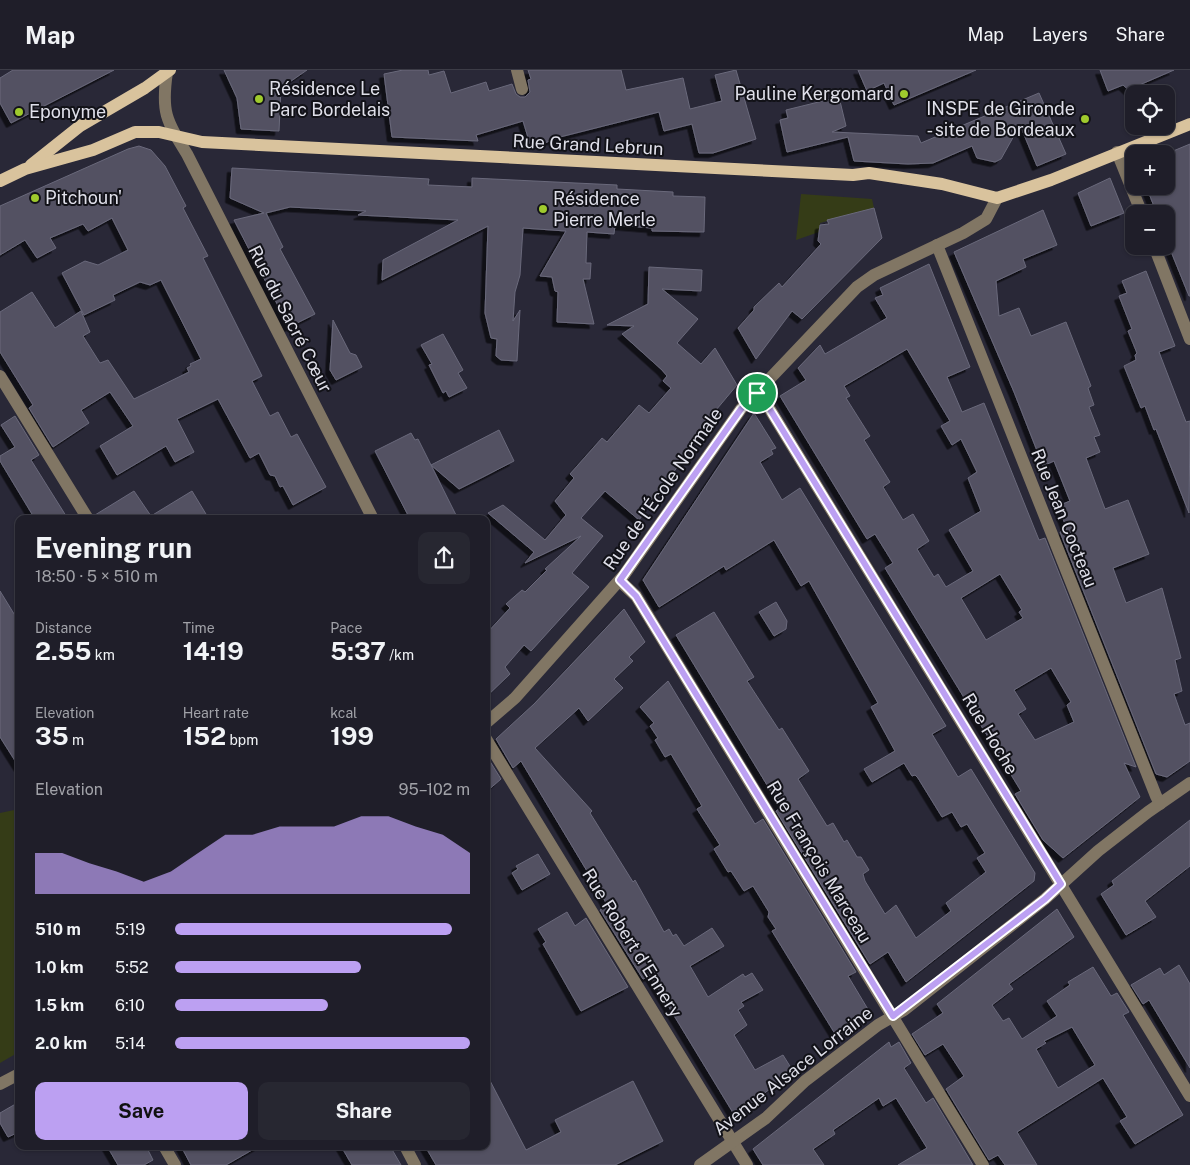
<!DOCTYPE html>
<meta charset="utf-8">
<style>
body{margin:0;font-family:"Public Sans",sans-serif;background:#272731;color:#f1f3f6;height:100vh;display:flex;flex-direction:column;font-size:19px;white-space:nowrap}
*{box-sizing:border-box;margin:0}
p{font-size:16px;color:#a1a2a8}
.icon{flex:none;width:28px;height:28px;fill:none;stroke:currentColor;stroke-width:2;stroke-linecap:round;stroke-linejoin:round}
.map{position:relative;flex:1;overflow:hidden}
.side{position:absolute;left:15px;top:445px;width:475px;height:635px;display:flex;flex-direction:column;background:#1f1e29;border-radius:10px;box-shadow:0 1px 4px #0004,0 0 0 1px #3c3c46}
.side>*{flex:none}
.buttons{position:absolute;left:1125px;top:15px;display:grid;gap:10px}
.buttons a{display:grid;place-items:center;width:50px;height:50px;border-radius:10px;background:#1f1e29;box-shadow:0 1px 4px #0004,0 0 0 1px #3c3c46;font-size:25px}
.pin{position:absolute;display:grid;place-items:center;width:42px;height:42px;color:#fff;margin:-21px;border:2px solid #fff;border-radius:50%;box-shadow:0 1px 5px #0007}
.round{display:grid;place-items:center;flex:none;width:52px;height:52px;border-radius:10px;background:#272731}
.overview{display:flex;align-items:center;justify-content:space-between;height:85px;padding:0 20px}
h1{font-size:28px;font-weight:700;line-height:38px}
.metrics{display:grid;grid-template-columns:repeat(3,1fr);gap:8px;height:85px;padding:5px 20px}
.metrics div{display:grid;align-content:center}
.metrics b{font-size:25px;font-weight:700}
.metrics small{font-size:14px;font-weight:400}
.metrics p{font-size:14px}
.chart{height:140px;padding:10px 20px}
.chart p{display:flex;justify-content:space-between}
.chart svg{width:100%;height:90px;margin-top:5px;fill:#bca0f2;opacity:.7}
.button{display:flex;gap:10px;margin-top:auto;padding:10px 20px}
.button a{flex:1;height:58px;border-radius:10px;background:#bca0f2;color:#111;font-size:20px;font-weight:700;line-height:58px;text-align:center}
.button a+a{background:#272731;color:#f1f3f6}
ul{padding:0 20px;list-style:none;font-size:16px}
li{display:grid;grid-template-columns:80px 60px 1fr;align-items:center;height:38px}
li i{height:12px;border-radius:6px;background:#bca0f2}
header{display:flex;align-items:center;gap:30px;box-sizing:border-box;height:70px;padding:0 25px;background:#1f1e29;border-bottom:1px solid #3c3c46}
header strong{font-size:24px}
nav{display:flex;gap:28px;margin-inline-start:auto;font-size:18px}
.map>svg:first-child{display:block}
.green{fill:#353c17}
.building{fill:#525162;stroke:#6a697b;fill-rule:evenodd;filter:url(#shadow)}
.lines{fill:none;stroke-linecap:round;stroke-linejoin:round}
.minor{stroke:#817664;stroke-width:12}
.major{stroke:#d9c39d;stroke-width:12}
.route-casing{stroke:#fff;stroke-width:10}
.route{stroke:#bca0f2;stroke-width:6}
.poi-dot{fill:#9fca2d;stroke:#121218;stroke-width:2}
.labels{text-anchor:middle;stroke-width:4;stroke-linejoin:round;paint-order:stroke}
.poi-label{font-size:18px;fill:#dfdfe9;stroke:#121218;text-anchor:start}
.street-label{font-size:18px;fill:#dfdfe9;stroke:#121218}
</style>
<header>
<strong>Map</strong>
<nav><a>Map</a><a>Layers</a><a>Share</a></nav>
</header>
<div class="map">
<svg width="1190" height="1095" viewBox="0 0 1190 1095">
<defs>
<filter id="shadow"><feDropShadow dx="-4.5" dy="4.5" stdDeviation="0" flood-color="#0009"/></filter>
</defs>
<rect width="100%" height="100%" fill="#292837"/>
<g class="green">
<path d="M 801,124 L 872,129 L 874,138 L 820,153 L 819,162 L 796,170 Z"/>
<path d="M 19,739 L 19,982 L 0,993 L 0,743 Z"/>
</g>
<g class="building">
<path d="M 13,0 L 114,0 L 11,53 L 0,33 L 0,8 Z"/>
<path d="M 224,0 L 307,0 L 281,18 L 279,61 L 241,59 L 237,28 Z"/>
<path d="M 403,0 L 428,0 L 429,5 L 444,1 L 451,23 L 486,12 L 489,21 L 512,14 L 516,24 L 520,27 L 525,27 L 530,22 L 528,10 L 531,9 L 528,0 L 621,0 L 626,20 L 683,8 L 690,39 L 722,31 L 715,5 L 736,0 L 756,69 L 713,83 L 699,83 L 692,54 L 664,61 L 659,42 L 560,67 L 542,74 L 541,70 L 530,74 L 523,51 L 476,65 L 478,71 L 392,67 L 384,4 Z"/>
<path d="M 858,0 L 976,0 L 894,35 L 884,13 L 867,21 Z"/>
<path d="M 1100,0 L 1174,0 L 1137,16 L 1133,24 L 1123,15 L 1108,21 Z"/>
<path d="M 1039,23 L 1066,84 L 1037,96 L 1020,55 L 1001,89 L 995,92 L 977,88 L 972,76 L 933,93 L 908,94 L 854,91 L 848,67 L 787,82 L 780,50 L 788,48 L 786,40 L 839,27 L 846,56 L 832,62 L 918,66 L 921,73 Z"/>
<path d="M 1190,74 L 1190,226 L 1189,226 L 1166,169 L 1166,144 L 1157,144 L 1146,116 L 1166,116 L 1166,84 Z"/>
<path d="M 139,76 L 151,80 L 165,96 L 186,136 L 183,138 L 208,186 L 203,188 L 262,306 L 252,311 L 270,346 L 278,342 L 291,367 L 297,364 L 326,417 L 293,435 L 283,416 L 280,417 L 275,406 L 270,405 L 259,383 L 250,388 L 218,329 L 177,349 L 194,382 L 175,392 L 166,376 L 117,405 L 100,376 L 133,356 L 110,322 L 81,340 L 89,353 L 53,377 L 29,338 L 33,335 L 0,282 L 0,242 L 32,222 L 55,258 L 81,241 L 90,262 L 83,266 L 100,293 L 108,290 L 134,329 L 189,302 L 187,298 L 191,296 L 190,294 L 201,289 L 161,210 L 150,215 L 140,212 L 113,225 L 115,230 L 84,245 L 62,203 L 85,191 L 98,195 L 128,180 L 112,148 L 88,161 L 83,154 L 50,168 L 56,178 L 37,188 L 25,170 L 0,185 L 0,136 L 128,79 Z"/>
<path d="M 232,98 L 429,109 L 428,115 L 472,117 L 472,108 L 617,115 L 617,119 L 673,122 L 673,126 L 705,127 L 704,162 L 652,161 L 652,158 L 615,155 L 614,164 L 587,162 L 586,193 L 591,193 L 590,209 L 583,209 L 594,254 L 557,252 L 558,222 L 555,221 L 552,207 L 540,206 L 566,161 L 523,158 L 520,205 L 515,222 L 513,251 L 520,240 L 517,291 L 501,290 L 496,286 L 497,269 L 491,268 L 485,243 L 488,156 L 382,210 L 383,190 L 458,150 L 358,145 L 366,141 L 290,137 L 266,143 L 283,177 L 280,179 L 315,244 L 289,257 L 234,150 L 264,143 L 230,128 Z"/>
<path d="M 1110,108 L 1124,143 L 1091,156 L 1078,123 Z"/>
<path d="M 874,138 L 882,168 L 802,249 L 792,241 L 756,289 L 738,258 L 754,240 L 754,237 L 779,213 L 782,217 L 821,174 L 818,171 L 820,155 L 829,154 L 827,150 Z"/>
<path d="M 1043,140 L 1057,175 L 1023,189 L 1026,197 L 996,211 L 999,246 L 1019,238 L 1031,266 L 1066,252 L 1091,316 L 1088,318 L 1094,335 L 1089,337 L 1100,365 L 1094,367 L 1100,382 L 1086,388 L 1105,439 L 1128,430 L 1149,484 L 1113,498 L 1126,533 L 1162,518 L 1181,588 L 1175,590 L 1182,621 L 1174,624 L 1185,655 L 1190,653 L 1190,691 L 1167,707 L 1156,704 L 1060,462 L 1067,459 L 1058,436 L 1070,431 L 1054,391 L 1043,396 L 1014,322 L 954,182 Z"/>
<path d="M 929,194 L 970,297 L 947,307 L 962,342 L 984,333 L 1039,470 L 1045,468 L 1136,697 L 1124,693 L 1140,727 L 1063,788 L 1043,770 L 1015,724 L 1021,721 L 885,498 L 893,493 L 875,464 L 867,469 L 780,326 L 806,310 L 798,298 L 820,275 L 825,284 L 887,248 L 875,228 L 883,225 L 880,218 ZM 907,279 L 950,351 L 941,356 L 952,375 L 961,369 L 977,402 L 968,408 L 981,441 L 949,460 L 973,501 L 946,517 L 938,504 L 934,507 L 917,479 L 929,471 L 913,444 L 903,450 L 883,417 L 890,412 L 864,370 L 870,366 L 846,328 L 850,326 L 844,316 ZM 1000,504 L 1022,540 L 1019,542 L 1023,548 L 986,570 L 961,528 ZM 1051,598 L 1071,632 L 1067,635 L 1074,652 L 1035,670 L 1018,644 L 1026,639 L 1014,620 Z"/>
<path d="M 649,197 L 702,200 L 701,221 L 662,219 L 698,249 L 677,273 L 701,294 L 715,278 L 737,315 L 711,346 L 714,346 L 639,450 L 605,421 L 581,448 L 603,466 L 572,503 L 589,517 L 531,581 L 524,575 L 505,597 L 510,604 L 486,627 L 486,564 L 510,538 L 506,534 L 522,520 L 525,522 L 547,500 L 545,499 L 581,466 L 525,493 L 534,482 L 488,443 L 503,435 L 545,470 L 566,445 L 555,431 L 574,408 L 570,404 L 602,368 L 607,372 L 639,335 L 649,343 L 671,318 L 663,311 L 667,306 L 662,300 L 622,264 L 634,256 L 607,255 L 648,234 Z"/>
<path d="M 1146,201 L 1175,276 L 1159,282 L 1186,352 L 1190,351 L 1189,443 L 1156,359 L 1154,360 L 1145,336 L 1141,338 L 1124,296 L 1136,290 L 1135,285 L 1137,283 L 1128,261 L 1132,259 L 1119,226 L 1127,223 L 1122,211 Z"/>
<path d="M 333,250 L 350,283 L 356,285 L 362,297 L 336,310 L 330,300 Z"/>
<path d="M 443,264 L 463,300 L 458,303 L 467,318 L 449,327 L 446,321 L 443,323 L 429,295 L 432,294 L 421,275 Z"/>
<path d="M 754,343 L 776,378 L 771,380 L 773,384 L 760,392 L 782,430 L 800,418 L 946,656 L 932,664 L 958,707 L 971,699 L 1035,803 L 1034,811 L 906,912 L 888,882 L 870,894 L 776,741 L 781,738 L 676,565 L 714,542 L 754,607 L 747,611 L 779,660 L 782,658 L 809,701 L 798,709 L 827,756 L 833,753 L 844,772 L 847,770 L 857,787 L 861,787 L 869,800 L 863,804 L 865,811 L 885,844 L 896,835 L 916,868 L 951,841 L 946,833 L 986,802 L 977,788 L 985,783 L 967,754 L 961,757 L 952,742 L 942,747 L 918,708 L 915,705 L 912,706 L 904,693 L 872,712 L 864,699 L 895,681 L 871,637 L 878,633 L 809,511 L 801,516 L 774,470 L 726,500 L 724,496 L 659,537 L 643,510 Z"/>
<path d="M 15,346 L 39,385 L 31,390 L 68,449 L 35,449 L 0,391 L 0,386 L 15,377 L 1,355 Z"/>
<path d="M 499,360 L 514,391 L 483,407 L 459,419 L 431,395 Z"/>
<path d="M 411,363 L 415,370 L 418,369 L 458,449 L 410,449 L 375,381 Z"/>
<path d="M 134,421 L 151,446 L 192,421 L 209,449 L 96,449 L 95,445 Z"/>
<path d="M 0,521 L 19,552 L 19,697 L 0,667 Z"/>
<path d="M 776,532 L 787,551 L 786,559 L 774,566 L 759,542 Z"/>
<path d="M 624,539 L 645,572 L 629,587 L 633,591 L 614,609 L 623,618 L 588,651 L 579,638 L 535,678 L 592,741 L 590,743 L 633,812 L 635,810 L 664,862 L 669,859 L 673,866 L 676,864 L 684,876 L 712,858 L 724,876 L 690,896 L 708,927 L 743,904 L 745,907 L 752,903 L 763,920 L 741,932 L 744,936 L 738,940 L 747,955 L 734,965 L 755,1000 L 783,985 L 793,1001 L 735,1046 L 650,906 L 643,909 L 600,840 L 608,836 L 521,691 L 513,698 L 496,669 L 534,634 Z"/>
<path d="M 668,611 L 755,754 L 763,749 L 856,902 L 848,906 L 869,941 L 837,967 L 772,861 L 776,859 L 768,847 L 769,842 L 753,816 L 744,821 L 731,801 L 728,802 L 714,779 L 720,775 L 697,739 L 702,736 L 671,684 L 665,687 L 655,670 L 658,668 L 650,656 L 654,653 L 640,637 Z"/>
<path d="M 486,685 L 501,709 L 486,722 Z"/>
<path d="M 1190,750 L 1190,796 L 1145,831 L 1156,847 L 1126,865 L 1101,824 L 1114,815 L 1112,811 Z"/>
<path d="M 538,784 L 550,804 L 522,820 L 512,803 L 518,799 L 516,796 Z"/>
<path d="M 1057,839 L 1074,867 L 1009,914 L 1013,919 L 992,935 L 1003,951 L 1009,948 L 1022,969 L 1057,946 L 1047,931 L 1070,915 L 1068,912 L 1093,897 L 1111,926 L 1117,923 L 1129,942 L 1123,945 L 1183,1045 L 1135,1074 L 1120,1051 L 1127,1047 L 1103,1008 L 1017,1062 L 1037,1095 L 1005,1095 L 998,1085 L 989,1090 L 946,1019 L 964,1006 L 943,974 L 925,985 L 912,964 L 943,943 L 937,934 ZM 1072,957 L 1095,995 L 1058,1018 L 1036,979 L 1046,973 L 1044,971 Z"/>
<path d="M 567,842 L 575,856 L 586,848 L 628,917 L 581,941 L 543,874 L 546,872 L 538,859 Z"/>
<path d="M 1179,895 L 1190,914 L 1190,998 L 1149,930 L 1143,934 L 1131,915 L 1160,898 L 1164,905 Z"/>
<path d="M 889,972 L 891,977 L 899,972 L 911,993 L 904,998 L 926,1033 L 933,1028 L 973,1095 L 898,1095 L 927,1078 L 896,1028 L 883,1036 L 879,1028 L 833,1060 L 835,1064 L 813,1079 L 824,1095 L 763,1095 L 753,1079 Z"/>
<path d="M 486,1003 L 526,1080 L 561,1062 L 555,1050 L 633,1011 L 663,1071 L 615,1095 L 436,1095 L 425,1076 L 486,1076 Z"/>
<path d="M 19,1032 L 19,1062 L 8,1067 L 0,1053 L 0,1043 Z"/>
<path d="M 107,1076 L 146,1076 L 153,1090 L 144,1095 L 118,1095 Z"/>
<path d="M 181,1076 L 259,1076 L 226,1095 L 191,1095 Z"/>
<path d="M 341,1076 L 390,1076 L 401,1095 L 352,1095 Z"/>
</g>
<g class="lines">
<g class="minor">
<path d="M 517,0 L 522,19"/>
<path d="M 167,2 C 161,42 166,50 187,84 L 373,449"/>
<path d="M 1117,82 L 1142,144"/>
<path d="M 937,175 L 1156,726 L 1160,734"/>
<path d="M 1154,176 L 1190,269"/>
<path d="M 0,306 L 88,449"/>
<path d="M 757,323 L 766,333 L 1190,1026"/>
<path d="M 620,511 L 636,526 L 983,1095"/>
<path d="M 486,653 L 515,628 L 624,505 L 741,339 L 857,217 L 874,205 L 963,163 L 986,149 L 997,128"/>
<path d="M 486,669 L 747,1095"/>
<path d="M 0,1014 L 19,1004"/>
<path d="M 164,1076 L 175,1095"/>
<path d="M 405,1076 L 415,1095"/>
<path d="M 700,1095 L 766,1048 L 805,1011 L 878,955 L 904,940 L 1045,829 L 1098,781 L 1148,742 L 1190,713"/>
</g>
<g class="major">
<path d="M 31,95 L 80,56 L 145,18 L 170,0"/>
<path d="M 0,111 L 25,99 L 93,80 L 135,62 L 159,62 L 202,72 L 853,105 L 869,103 L 942,114 L 997,128 L 1051,110 L 1190,54"/>
</g>
</g>
<g class="lines">
<defs>
<path id="route" d="M 757,323 L 766,333 L 1061,814 L 1045,829 L 893,946 L 636,526 L 620,510 L 741,339 Z"/>
</defs>
<use href="#route" class="route-casing"/>
<use href="#route" class="route"/>
</g>
<g class="poi-dot">
<circle cx="904" cy="24" r="5"/>
<circle cx="259" cy="29" r="5"/>
<circle cx="19" cy="42" r="5"/>
<circle cx="1085" cy="49" r="5"/>
<circle cx="35" cy="128" r="5"/>
<circle cx="543" cy="139" r="5"/>
</g>
<g class="labels">
<g class="poi-label">
<text x="269" y="25">Résidence Le<tspan x="269" dy="21">Parc Bordelais</tspan></text>
<text x="894" y="30" text-anchor="end">Pauline Kergomard</text>
<text x="1075" y="45" text-anchor="end">INSPE de Gironde<tspan x="1075" dy="21">- site de Bordeaux</tspan></text>
<text x="29" y="48">Eponyme</text>
<text x="45" y="134">Pitchoun'</text>
<text x="553" y="135">Résidence<tspan x="553" dy="21">Pierre Merle</tspan></text>
</g>
<g class="street-label">
<text transform="translate(588 75) rotate(3)" y="6">Rue Grand Lebrun</text>
<text transform="translate(290 249) rotate(63)" y="6">Rue du Sacré Cœur</text>
<text transform="translate(663 419) rotate(-55)" y="6">Rue de l'École Normale</text>
<text transform="translate(1064 448) rotate(68)" y="6">Rue Jean Cocteau</text>
<text transform="translate(990 664) rotate(59)" y="6">Rue Hoche</text>
<text transform="translate(819 792) rotate(59)" y="6">Rue François Marceau</text>
<text transform="translate(632 873) rotate(58)" y="6">Rue Robert d'Ennery</text>
<text transform="translate(793 1001) rotate(-38)" y="6">Avenue Alsace Lorraine</text>
</g>
</g>
</svg>
<div class="buttons">
<a><svg class="icon" aria-label="locate" viewBox="0 0 24 24"><circle cx="12" cy="12" r="6"/><path d="M12 2v4M12 18v4M2 12h4M18 12h4"/></svg></a>
<a>+</a>
<a>−</a>
</div>
<div class="pin" style="left:757px;top:323px;background:#1e9e55"><svg class="icon" aria-label="arrive" viewBox="0 0 24 24"><path d="M6 21V4h12l-3 4 3 4H6"/></svg></div>
<section class="side">
<div class="overview"><div><h1>Evening run</h1><p>18:50 · 5 × 510 m</p></div><a class="round"><svg class="icon" aria-label="share" viewBox="0 0 24 24"><path d="M12 15V3M7 8l5-5 5 5M5 13v7h14v-7"/></svg></a></div>
<div class="metrics">
<div><p>Distance</p><b>2.55<small> km</small></b></div>
<div><p>Time</p><b>14:19</b></div>
<div><p>Pace</p><b>5:37<small> /km</small></b></div>
</div>
<div class="metrics">
<div><p>Elevation</p><b>35<small> m</small></b></div>
<div><p>Heart rate</p><b>152<small> bpm</small></b></div>
<div><p>kcal</p><b>199</b></div>
</div>
<div class="chart"><p><span>Elevation</span>95–102 m</p>
<svg viewBox="0 0 160 44" preserveAspectRatio="none"><path d="M0 44V24L10 24L20 29L30 33L40 38L50 33L60 24L70 15L80 15L90 11L100 11L110 11L120 6L130 6L140 11L150 15L160 24V44z"/></svg>
</div>
<ul>
<li><b>510 m</b>5:19<i style="width:94%"></i></li>
<li><b>1.0 km</b>5:52<i style="width:63%"></i></li>
<li><b>1.5 km</b>6:10<i style="width:52%"></i></li>
<li><b>2.0 km</b>5:14<i style="width:100%"></i></li>
</ul>
<div class="button"><a>Save</a><a>Share</a></div>
</section>
</div>
